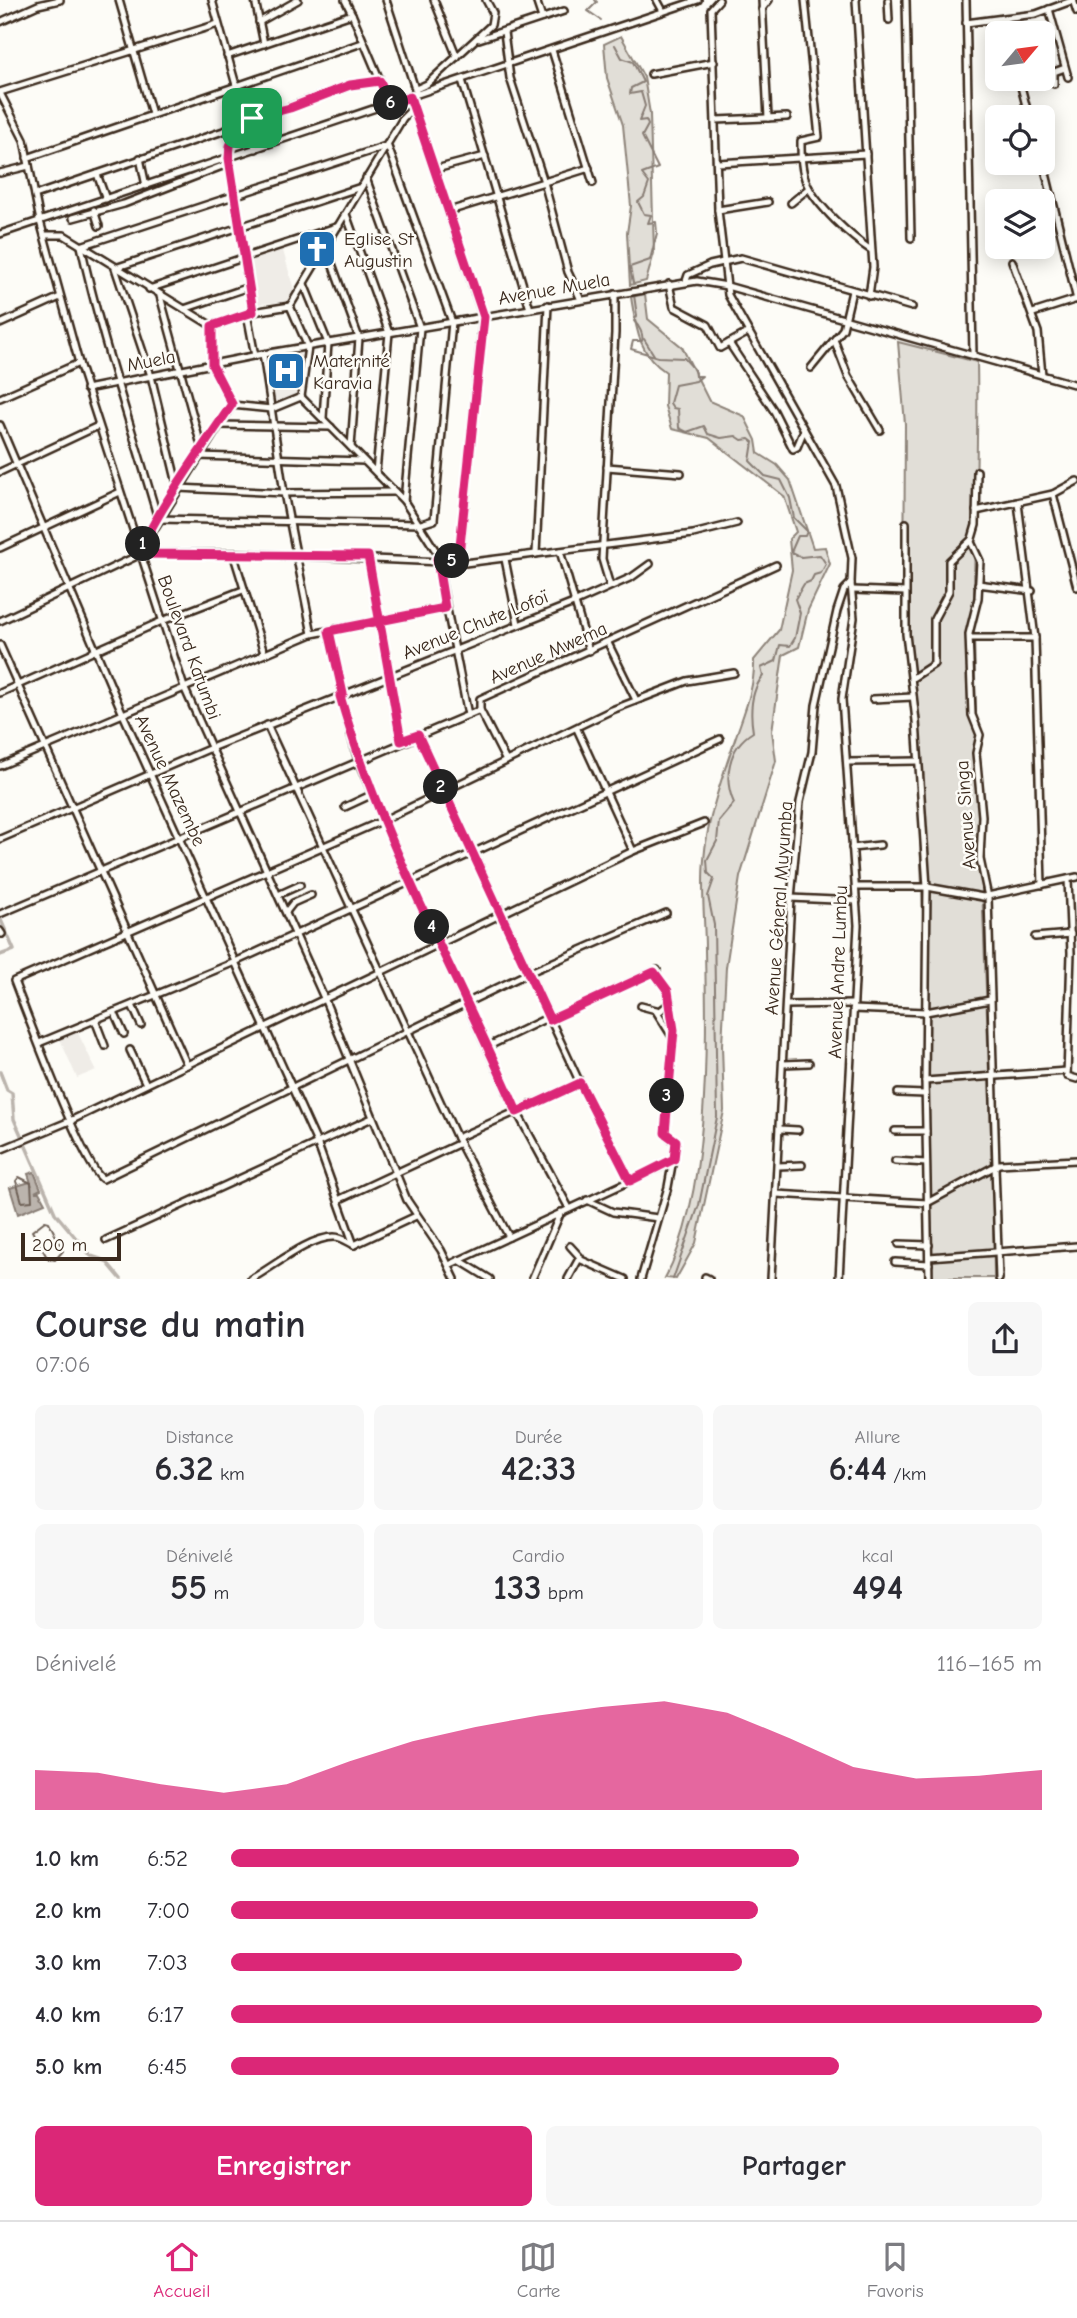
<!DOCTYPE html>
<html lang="fr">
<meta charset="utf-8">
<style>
body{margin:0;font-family:"Comic Neue",sans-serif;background:#f7f7f7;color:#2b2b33;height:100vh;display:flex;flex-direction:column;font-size:26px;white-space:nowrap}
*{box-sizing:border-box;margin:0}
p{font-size:23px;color:#7c7c81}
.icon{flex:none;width:38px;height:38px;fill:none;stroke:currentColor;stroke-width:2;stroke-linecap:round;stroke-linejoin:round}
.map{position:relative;height:1279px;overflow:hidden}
.drawer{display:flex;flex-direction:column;background:#fff;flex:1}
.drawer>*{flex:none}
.needle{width:46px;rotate:61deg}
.controls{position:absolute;left:985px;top:21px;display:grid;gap:14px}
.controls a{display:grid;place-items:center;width:70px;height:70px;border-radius:10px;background:#fff;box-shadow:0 4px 18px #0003;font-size:35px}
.scale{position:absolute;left:21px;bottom:18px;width:100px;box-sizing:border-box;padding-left:7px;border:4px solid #3b2a1e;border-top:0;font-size:19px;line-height:24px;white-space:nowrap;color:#3b2a1e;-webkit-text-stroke:5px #fdfcf7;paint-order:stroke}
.pin{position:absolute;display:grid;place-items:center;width:60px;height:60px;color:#fff;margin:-30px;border-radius:14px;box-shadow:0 4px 10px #0006}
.km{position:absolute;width:35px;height:35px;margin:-18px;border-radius:50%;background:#222;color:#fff;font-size:19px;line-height:35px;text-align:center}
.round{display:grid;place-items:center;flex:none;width:74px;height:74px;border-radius:10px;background:#f7f7f7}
.head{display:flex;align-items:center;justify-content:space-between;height:119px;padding:0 35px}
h1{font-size:38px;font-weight:600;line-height:52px}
.stats{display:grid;grid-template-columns:repeat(3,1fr);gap:10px;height:119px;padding:7px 35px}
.stats div{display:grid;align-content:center;border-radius:10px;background:#f7f7f7;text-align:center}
.stats b{font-size:35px;font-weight:600}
.stats small{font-size:19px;font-weight:400}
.stats p{font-size:19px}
.chart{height:196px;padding:14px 35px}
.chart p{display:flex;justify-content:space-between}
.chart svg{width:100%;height:126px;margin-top:7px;fill:#db2777;opacity:.7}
.action{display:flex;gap:14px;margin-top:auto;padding:14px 35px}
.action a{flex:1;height:80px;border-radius:10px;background:#db2777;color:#fff;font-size:28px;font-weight:600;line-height:80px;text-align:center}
.action a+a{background:#f7f7f7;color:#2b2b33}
ul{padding:0 35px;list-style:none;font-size:23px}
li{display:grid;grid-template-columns:112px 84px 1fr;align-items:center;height:52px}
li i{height:18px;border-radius:9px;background:#db2777}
.dock{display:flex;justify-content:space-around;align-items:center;height:98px;border-top:2px solid #e1e1e2;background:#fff;font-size:19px;color:#7c7c81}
.dock a{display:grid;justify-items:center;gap:4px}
.dock .on{color:#db2777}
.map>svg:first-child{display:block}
.built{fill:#efece7}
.green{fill:#e1ded7;stroke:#8e847a;stroke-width:2}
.water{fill:#bbb4ad;stroke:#887d74;stroke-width:2}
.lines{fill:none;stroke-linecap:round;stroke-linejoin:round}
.shore{stroke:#6e6157;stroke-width:2}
.stream{stroke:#887d74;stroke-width:2}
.canal{stroke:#bbb4ad;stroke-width:3.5}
.minor-casing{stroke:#3b2a1e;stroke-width:10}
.minor{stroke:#fdfcf7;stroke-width:5}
.route-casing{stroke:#fff;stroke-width:14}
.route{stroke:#db2777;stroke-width:9}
.labels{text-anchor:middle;stroke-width:5;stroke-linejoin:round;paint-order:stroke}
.poi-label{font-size:19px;fill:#3b2a1e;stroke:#fdfcf7;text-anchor:start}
.street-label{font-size:19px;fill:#3b2a1e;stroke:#fdfcf7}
</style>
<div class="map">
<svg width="1077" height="1279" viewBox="0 0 1077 1279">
<rect width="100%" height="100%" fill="#fdfcf7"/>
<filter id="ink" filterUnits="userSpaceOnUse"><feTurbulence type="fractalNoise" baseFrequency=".0143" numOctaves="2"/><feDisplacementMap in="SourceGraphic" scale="14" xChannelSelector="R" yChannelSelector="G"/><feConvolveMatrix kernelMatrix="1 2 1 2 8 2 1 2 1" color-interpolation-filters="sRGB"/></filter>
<g filter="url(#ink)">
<g class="built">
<path d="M 282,247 L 295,293 L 289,302 L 257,304 L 250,258 Z"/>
<path d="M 304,352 L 300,391 L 290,399 L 275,404 L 267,358 Z"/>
<path d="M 76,1029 L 96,1070 L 77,1078 L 59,1037 Z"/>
</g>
<g class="green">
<path d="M 621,36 L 644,77 L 650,114 L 654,253 L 646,281 L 630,285 L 627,233 L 631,206 L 623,125 L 607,78 L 604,44 Z"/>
<path d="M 645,294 L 648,319 L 682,347 L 709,401 L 744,416 L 756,440 L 758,453 L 777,465 L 790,480 L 813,548 L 825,547 L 830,564 L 808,610 L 799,647 L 783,655 L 772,731 L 776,761 L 740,877 L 726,967 L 722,1045 L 724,1111 L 696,1243 L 676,1279 L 665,1278 C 710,1193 707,1047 705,950 C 705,920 701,889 704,860 C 707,818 723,775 736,736 C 745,710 755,687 754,660 L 779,630 L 792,570 L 789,539 L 796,532 L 784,496 L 709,438 L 672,429 L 665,406 L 666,372 C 638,354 636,327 631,297 Z"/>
<path d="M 898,342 L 977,362 C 979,452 973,542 974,632 C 978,848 992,1063 994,1278 L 929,1278 L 925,965 L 917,758 L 904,609 L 905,424 Z"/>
</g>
<path class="water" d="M 34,1172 L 41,1189 L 35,1192 L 39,1192 L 45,1203 L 18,1214 L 10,1188 L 30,1182 L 32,1186 L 28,1174 Z"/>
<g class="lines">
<g class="shore">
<path d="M 19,1177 L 31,1183 L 32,1201 L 22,1202 L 16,1181 Z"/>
<path d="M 45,1221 L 49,1222 L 63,1251 L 55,1260 L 48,1259 L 32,1231 Z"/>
</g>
<g class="stream">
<path d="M 595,0 L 597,2 L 588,11 L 601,20"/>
<path d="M 615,45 L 622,58 L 633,62 L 643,82 L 631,88 L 630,94 L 641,92 L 645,106 L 639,121 L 646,120 L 648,125 L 642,136 L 658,168 L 642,174 L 649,183 L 644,197 L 638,202 L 644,214 L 651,215 L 648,223 L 656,222 L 657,233 L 650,260 L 630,267 L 633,283"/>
<path d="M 634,295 L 637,316 L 634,321 C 639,326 644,335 642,341 L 633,341 L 631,349 L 658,357 L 684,358 L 694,369 L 695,376 L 702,376 L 696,381 L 675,385 L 670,403 L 673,408 L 678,409 L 679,428 L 687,432 L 704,426 L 708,434 L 721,438 L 736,436 L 742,440 L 749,439 L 753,442 L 750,461 L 765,476 L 781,480 L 790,498 L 794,518 L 807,531 L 805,536 L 798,536 L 791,552 L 801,557 L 820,555 L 826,564 L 821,573 L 814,575 L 811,581 L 804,584 L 795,599 L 800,613 L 795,638 L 790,646 L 780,645 L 776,661 L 761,668 L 763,676 C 750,692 750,714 753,732 C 728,747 723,779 734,803 L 719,821 L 717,841 L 707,860 L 708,873 L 714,879 L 708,896 L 714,925 L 717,1117 L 699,1205 L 673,1279"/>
<path d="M 644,339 L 654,355"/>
</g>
<g class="canal">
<path d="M 0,918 L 14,950 L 0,955"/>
<path d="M 0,1072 L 7,1090 L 12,1093 L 14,1119 L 55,1213 L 91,1256 L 106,1261 L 121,1279"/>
</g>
<defs>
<g id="minor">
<path d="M 119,0 L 152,114"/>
<path d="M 212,0 L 245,117 L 230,146 L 229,158 L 253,312"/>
<path d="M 255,0 L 264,44"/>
<path d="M 345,0 L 352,14"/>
<path d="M 386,0 L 416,92"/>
<path d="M 434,0 L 457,57"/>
<path d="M 536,0 L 542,18"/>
<path d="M 657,0 L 663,11"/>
<path d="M 719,0 L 711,9 L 718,210 L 728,295 L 836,486 L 852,558 L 851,583 L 844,590 L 837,611 L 816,705 L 812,752 L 800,802 L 791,898 L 771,1279"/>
<path d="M 762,0 L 768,118"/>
<path d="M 805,0 L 819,137 L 801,141 C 801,156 801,170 807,184 C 817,206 851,237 871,250"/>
<path d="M 856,0 L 873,267 L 869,296"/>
<path d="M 888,0 L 889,20"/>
<path d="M 906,0 L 911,238"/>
<path d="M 966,0 L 973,354"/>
<path d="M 1073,0 L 1077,12"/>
<path d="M 762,9 L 769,0"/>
<path d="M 1049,9 L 1068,77"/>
<path d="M 1004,18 L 1036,14 L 1074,0"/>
<path d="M 0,22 L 38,5 L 60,0"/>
<path d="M 259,22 L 298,0"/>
<path d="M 966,23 L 1004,18 L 1008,33"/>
<path d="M 504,32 L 510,78 L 544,182 L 589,168"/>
<path d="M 479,39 L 564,11"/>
<path d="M 552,50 L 593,183"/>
<path d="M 227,56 L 352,14 L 390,104"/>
<path d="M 651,74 L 714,62"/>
<path d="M 1019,79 L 1029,117"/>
<path d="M 462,80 L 530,309"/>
<path d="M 1054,84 L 1054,72 L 1065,68"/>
<path d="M 416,89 L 427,84 L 491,25 L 493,13 L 486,0"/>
<path d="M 0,92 L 218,24"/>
<path d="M 0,93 L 24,140 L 40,221 L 79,363 L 184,687 L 324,998 L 407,1200 L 441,1250 L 455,1279"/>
<path d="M 410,97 L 483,317 L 462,531 L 459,555 L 455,560"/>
<path d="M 245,117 L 260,118 L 350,85 L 380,81"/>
<path d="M 716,120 L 787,117"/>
<path d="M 244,121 L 256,149"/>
<path d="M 386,146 L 81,246 C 101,338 132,428 158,519 L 421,524 L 434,520 L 452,322 L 387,144"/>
<path d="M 27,158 L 362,43"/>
<path d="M 140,158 L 146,186"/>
<path d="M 1043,161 L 1077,300"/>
<path d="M 718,163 L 866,154"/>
<path d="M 436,169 L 485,156"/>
<path d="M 0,173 L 29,166"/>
<path d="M 97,174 L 106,199"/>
<path d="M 366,178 L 420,328 L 404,501"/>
<path d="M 361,187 L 115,268 L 151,376 L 178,488 L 284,493 L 395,492"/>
<path d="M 35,195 L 241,125"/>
<path d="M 791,203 L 809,188"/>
<path d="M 94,210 L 99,226"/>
<path d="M 718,210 L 768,202"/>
<path d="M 449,211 L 544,182 L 568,272 L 581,300"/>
<path d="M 346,214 L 389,333 L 376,472"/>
<path d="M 73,218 L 124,204 L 230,163"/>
<path d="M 0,234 L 698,0"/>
<path d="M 44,235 L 64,235 L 212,326"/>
<path d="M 326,247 L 359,338 L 351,447"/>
<path d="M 1012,261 L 1038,332 L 1042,375"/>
<path d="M 686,281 L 688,275 L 710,265 L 741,258 L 912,307"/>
<path d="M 304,284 L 328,343 L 323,418"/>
<path d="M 669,284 L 674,307 L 708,325 L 720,348 L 747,333"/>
<path d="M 149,289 L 339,226"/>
<path d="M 160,296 L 202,449"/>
<path d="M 290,306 L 308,347 L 301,397 L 272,409 L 232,405 L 212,365 L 212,326 L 253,312 Z"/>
<path d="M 290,306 L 403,118 L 413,108"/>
<path d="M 184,309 L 249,287"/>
<path d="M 1033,313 L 1077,299"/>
<path d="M 247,314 L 255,356"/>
<path d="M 0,324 L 60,297"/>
<path d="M 835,342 L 848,376 L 880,430"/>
<path d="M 729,343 L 774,411 L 793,449 L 797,447 L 804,430"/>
<path d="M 263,354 L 284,493 L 312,634"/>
<path d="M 811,368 L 843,329 L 852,291"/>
<path d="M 86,389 L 263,354 L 697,281 L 727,286 L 1077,385"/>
<path d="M 301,397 L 404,501 L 441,559"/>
<path d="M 0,398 L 79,363"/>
<path d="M 0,425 L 122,712 L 318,1145 L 354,1245"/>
<path d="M 218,425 L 331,427"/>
<path d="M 198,456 L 364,461"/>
<path d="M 607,467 L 681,473"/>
<path d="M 977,471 L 976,525 L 971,542 L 980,561 L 978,598 L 969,634 L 972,715 L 980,735 L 976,753 L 982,816 L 980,859 L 988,897 L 996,1166"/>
<path d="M 0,472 L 98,426"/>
<path d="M 1053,494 L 1077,587"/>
<path d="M 1018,503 L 1035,638 L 1042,885"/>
<path d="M 976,511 L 1053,494 L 1077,481"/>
<path d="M 906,523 L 906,634 L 916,721 L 927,887 L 925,1081 L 929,1279"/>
<path d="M 0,548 L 120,492"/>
<path d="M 141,550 L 232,405"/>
<path d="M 560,551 L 589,651"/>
<path d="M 233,553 L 264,653"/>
<path d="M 141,554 L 233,553 L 465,563 L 693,534 L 737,523"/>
<path d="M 536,554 L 548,305"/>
<path d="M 368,556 L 401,741"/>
<path d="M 437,559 L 468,715"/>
<path d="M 505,559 L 518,624"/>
<path d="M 978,584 L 1032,591"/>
<path d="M 610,586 L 602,559 L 615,333 L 615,294"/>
<path d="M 853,590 L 905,592"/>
<path d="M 0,621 L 141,554"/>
<path d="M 329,631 L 343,694"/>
<path d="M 971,638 L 1035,638"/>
<path d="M 608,643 L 636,700"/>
<path d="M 0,645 L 187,1065"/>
<path d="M 911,679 L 934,664 L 934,619 L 949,591 L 949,561 L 971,540"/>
<path d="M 0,693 L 162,621 L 243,590"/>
<path d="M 340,696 L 358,760 L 410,883 L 517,1112 L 569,1208"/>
<path d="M 873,699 L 913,697"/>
<path d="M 267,725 L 457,1138 L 509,1237"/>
<path d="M 577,729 L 633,851"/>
<path d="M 418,735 L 580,1083 L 630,1181"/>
<path d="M 505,759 L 480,710 L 480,699 L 776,565"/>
<path d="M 848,762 L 918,761"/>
<path d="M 0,766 L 312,634 L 445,608"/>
<path d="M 345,807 L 373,794"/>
<path d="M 0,839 L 211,748 L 576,602 L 632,577 L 650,564"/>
<path d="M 852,848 L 880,845"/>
<path d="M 1068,879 L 1071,953 L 1067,1076 L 1077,1079"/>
<path d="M 857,887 L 927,887 L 983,897 L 1077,877"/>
<path d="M 278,895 L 300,885"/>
<path d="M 791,898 L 857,901"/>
<path d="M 286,912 L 293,903 L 311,895"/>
<path d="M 666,913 L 528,973 L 103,1179 C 85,1171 25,1009 14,981 L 384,820 L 612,710 L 687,681 L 734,673"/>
<path d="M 0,914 L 480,710"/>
<path d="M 0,931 L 2,934"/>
<path d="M 1035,937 L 1071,934"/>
<path d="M 132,1005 L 141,1025"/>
<path d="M 786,1005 L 853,1004"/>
<path d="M 641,1006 L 660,1011 L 669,1004"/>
<path d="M 853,1009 L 926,1012 L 990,1000"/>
<path d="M 656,1011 L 673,1038"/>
<path d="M 114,1012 L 124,1034"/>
<path d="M 95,1020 L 105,1046"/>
<path d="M 550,1020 L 657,970"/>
<path d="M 39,1043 L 235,962 L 720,739"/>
<path d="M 489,1046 L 549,1017"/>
<path d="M 130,1050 L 146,1084"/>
<path d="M 783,1064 L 809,1063"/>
<path d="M 925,1081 L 1067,1071"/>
<path d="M 898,1093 L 925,1094"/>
<path d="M 780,1129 L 798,1130"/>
<path d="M 895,1131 L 926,1131"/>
<path d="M 457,1138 L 580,1083"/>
<path d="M 0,1150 L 70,1121 L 633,851 L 704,823"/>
<path d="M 895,1161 L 926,1163"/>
<path d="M 778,1166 L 802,1165"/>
<path d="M 995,1166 L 999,1279"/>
<path d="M 776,1194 L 927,1203 L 999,1164 L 1077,1160"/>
<path d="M 338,1200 L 460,1143"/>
<path d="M 587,1200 L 613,1212 L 658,1218"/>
<path d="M 106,1240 L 372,1118"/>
<path d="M 899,1244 L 929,1245"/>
<path d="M 354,1245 L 416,1216"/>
<path d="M 929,1257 L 1077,1246"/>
<path d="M 579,1259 L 625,1279"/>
<path d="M 459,1260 L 490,1279"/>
<path d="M 895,1262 L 929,1264"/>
<path d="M 449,1265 L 673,1161"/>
<path d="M 705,1277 L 709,1279"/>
<path d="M 251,1279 C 273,1267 309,1237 334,1237 C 342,1237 348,1242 354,1245"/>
<path d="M 532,1279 L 561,1212"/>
<path d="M 568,1279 L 580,1257 L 570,1246"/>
<path d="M 641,1279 L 668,1187 L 676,1143 L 665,1133 L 674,1030 L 668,991 L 654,972"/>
<path d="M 839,1279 L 858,925 L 842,699 L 854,618 L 851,583"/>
</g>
</defs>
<use href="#minor" class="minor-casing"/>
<use href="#minor" class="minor"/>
</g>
</g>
<g class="lines" filter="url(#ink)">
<defs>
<path id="route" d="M 252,118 L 244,117 L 230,146 L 229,158 L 253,312 L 212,326 L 212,365 L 232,404 C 214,431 143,530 141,554 L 368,556 L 401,741 L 418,735 L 550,1020 L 654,972 L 668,991 L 674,1030 L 665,1133 L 676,1141 L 674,1159 L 630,1181 L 580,1083 L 517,1112 C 457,974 381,841 340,696 L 343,694 L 329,631 L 445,608 L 437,559 L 455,560 L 459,555 L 484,317 L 410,97 L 390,104 L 380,81 L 350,85 L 290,108 L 252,118"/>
</defs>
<use href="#route" class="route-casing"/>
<use href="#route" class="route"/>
</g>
<defs>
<symbol id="church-square" viewBox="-11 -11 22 22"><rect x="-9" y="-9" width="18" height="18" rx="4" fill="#1f6fb2" stroke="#fdfcf7"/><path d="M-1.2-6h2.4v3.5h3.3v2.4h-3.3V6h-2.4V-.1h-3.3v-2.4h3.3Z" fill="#fff"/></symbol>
<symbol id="hospital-square" viewBox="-11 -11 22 22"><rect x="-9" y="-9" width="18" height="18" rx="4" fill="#1f6fb2" stroke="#fdfcf7"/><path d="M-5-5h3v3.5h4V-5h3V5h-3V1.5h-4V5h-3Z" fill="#fff"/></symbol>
</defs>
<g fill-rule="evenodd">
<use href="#church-square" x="295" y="227" width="44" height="44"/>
<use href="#hospital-square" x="264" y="349" width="44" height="44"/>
</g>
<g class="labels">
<g class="poi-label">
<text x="344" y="245">Eglise St<tspan x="344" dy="22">Augustin</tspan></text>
<text x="313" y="367">Maternité<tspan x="313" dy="22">Karavia</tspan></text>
</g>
<g class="street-label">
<text transform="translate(554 288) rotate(-10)" y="7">Avenue Muela</text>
<text transform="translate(151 360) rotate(-11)" y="7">Muela</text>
<text transform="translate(475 624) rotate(-22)" y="7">Avenue Chute Lofoï</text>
<text transform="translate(190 647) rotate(70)" y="7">Boulevard Katumbi</text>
<text transform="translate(548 652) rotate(-24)" y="7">Avenue Mwema</text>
<text transform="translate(171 780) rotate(65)" y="7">Avenue Mazembe</text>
<text transform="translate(965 815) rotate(-94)" y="7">Avenue Singa</text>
<text transform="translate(778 908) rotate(-86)" y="7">Avenue Géneral Muyumba</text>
<text transform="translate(837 972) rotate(-88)" y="7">Avenue Andre Lumbu</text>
</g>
</g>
</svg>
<div class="controls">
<a><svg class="needle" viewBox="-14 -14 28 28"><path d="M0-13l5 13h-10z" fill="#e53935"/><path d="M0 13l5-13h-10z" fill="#7c7c81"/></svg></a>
<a><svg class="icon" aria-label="locate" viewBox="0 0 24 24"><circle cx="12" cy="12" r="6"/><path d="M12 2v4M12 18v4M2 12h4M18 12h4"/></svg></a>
<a><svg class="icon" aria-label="layers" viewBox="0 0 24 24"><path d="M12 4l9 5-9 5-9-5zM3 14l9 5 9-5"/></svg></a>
</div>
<div class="scale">200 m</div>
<div class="pin" style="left:252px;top:118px;background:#1e9e55"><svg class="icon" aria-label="arrive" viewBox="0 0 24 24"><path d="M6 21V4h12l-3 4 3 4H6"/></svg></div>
<b class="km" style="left:143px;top:544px">1</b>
<b class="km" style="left:441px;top:787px">2</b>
<b class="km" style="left:667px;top:1096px">3</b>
<b class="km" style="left:432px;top:927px">4</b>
<b class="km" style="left:452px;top:561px">5</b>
<b class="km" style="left:391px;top:103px">6</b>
</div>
<section class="drawer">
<div class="head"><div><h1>Course du matin</h1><p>07:06</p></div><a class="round"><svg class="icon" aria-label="share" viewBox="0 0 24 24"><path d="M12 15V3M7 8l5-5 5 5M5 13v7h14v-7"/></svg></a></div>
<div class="stats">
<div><p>Distance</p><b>6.32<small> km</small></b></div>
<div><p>Durée</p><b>42:33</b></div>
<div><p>Allure</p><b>6:44<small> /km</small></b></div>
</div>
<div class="stats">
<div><p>Dénivelé</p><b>55<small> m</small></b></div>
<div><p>Cardio</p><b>133<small> bpm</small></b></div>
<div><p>kcal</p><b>494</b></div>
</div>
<div class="chart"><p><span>Dénivelé</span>116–165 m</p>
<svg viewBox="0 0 160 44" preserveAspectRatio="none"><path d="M0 44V30L10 31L20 35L30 38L40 35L50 27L60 20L70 15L80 11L90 8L100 6L110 10L120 19L130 29L140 33L150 32L160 30V44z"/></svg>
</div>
<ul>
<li><b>1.0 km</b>6:52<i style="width:70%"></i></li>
<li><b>2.0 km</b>7:00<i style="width:65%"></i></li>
<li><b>3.0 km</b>7:03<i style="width:63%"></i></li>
<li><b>4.0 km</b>6:17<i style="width:100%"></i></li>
<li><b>5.0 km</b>6:45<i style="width:75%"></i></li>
</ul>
<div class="action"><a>Enregistrer</a><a>Partager</a></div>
</section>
<nav class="dock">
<a class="on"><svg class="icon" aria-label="home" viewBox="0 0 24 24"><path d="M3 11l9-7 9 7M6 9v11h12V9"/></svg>Accueil</a>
<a><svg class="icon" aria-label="map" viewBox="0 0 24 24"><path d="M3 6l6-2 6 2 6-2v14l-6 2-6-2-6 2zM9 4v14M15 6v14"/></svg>Carte</a>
<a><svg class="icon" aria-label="saved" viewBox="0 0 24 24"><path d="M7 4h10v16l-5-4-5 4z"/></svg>Favoris</a>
</nav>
